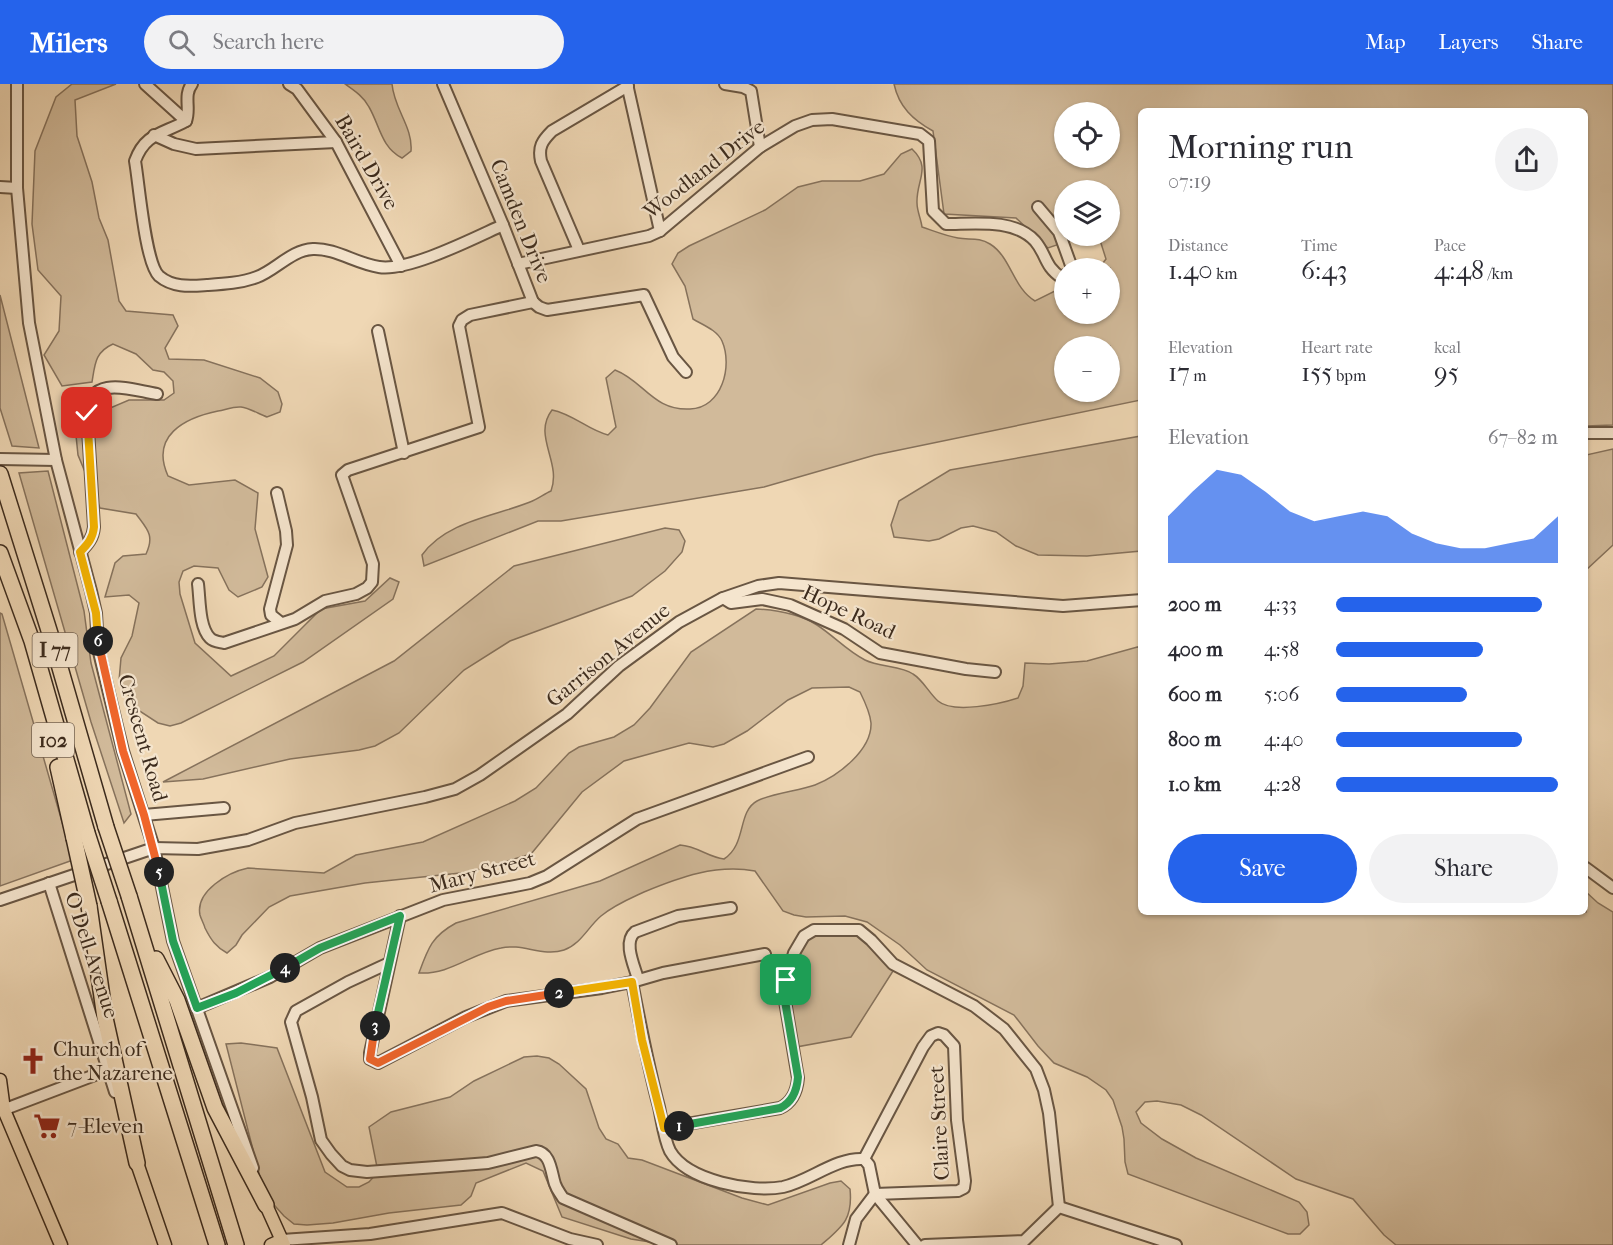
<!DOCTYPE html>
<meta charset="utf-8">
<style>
body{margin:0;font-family:"IM FELL French Canon",serif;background:#f2f2f3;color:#2b2b33;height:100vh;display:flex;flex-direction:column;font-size:22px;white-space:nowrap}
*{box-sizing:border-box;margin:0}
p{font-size:20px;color:#7c7c81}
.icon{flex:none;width:33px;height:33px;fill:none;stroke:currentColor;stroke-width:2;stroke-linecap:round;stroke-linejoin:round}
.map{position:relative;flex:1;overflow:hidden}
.side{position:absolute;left:1138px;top:24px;width:450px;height:807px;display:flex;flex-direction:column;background:#fff;border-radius:9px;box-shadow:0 2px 4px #0004}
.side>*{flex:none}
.controls{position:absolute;left:1054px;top:18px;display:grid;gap:12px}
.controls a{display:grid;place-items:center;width:66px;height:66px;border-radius:50%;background:#fff;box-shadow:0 2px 4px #0004;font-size:30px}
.pin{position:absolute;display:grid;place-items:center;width:51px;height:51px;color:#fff;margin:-26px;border-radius:12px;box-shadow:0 3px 9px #0006}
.km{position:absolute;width:30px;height:30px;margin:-15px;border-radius:50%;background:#222;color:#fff;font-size:16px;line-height:30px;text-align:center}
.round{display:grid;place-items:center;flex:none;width:63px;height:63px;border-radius:32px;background:#f2f2f3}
.overview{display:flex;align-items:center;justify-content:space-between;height:102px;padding:0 30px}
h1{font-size:33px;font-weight:600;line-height:45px}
.stats{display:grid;grid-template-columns:repeat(3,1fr);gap:9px;height:102px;padding:6px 30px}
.stats div{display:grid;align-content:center}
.stats b{font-size:26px;font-weight:600}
.stats small{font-size:16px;font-weight:400}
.stats p{font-size:16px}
.chart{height:168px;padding:12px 30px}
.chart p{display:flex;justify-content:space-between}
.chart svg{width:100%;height:108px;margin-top:6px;fill:#2563eb;opacity:.7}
.primary-button{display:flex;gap:12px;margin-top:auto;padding:12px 30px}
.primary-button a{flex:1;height:69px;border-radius:36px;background:#2563eb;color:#fff;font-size:24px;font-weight:600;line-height:69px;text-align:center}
.primary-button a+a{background:#f2f2f3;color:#2b2b33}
ul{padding:0 30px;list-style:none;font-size:20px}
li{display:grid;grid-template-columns:96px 72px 1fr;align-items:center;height:45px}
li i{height:15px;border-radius:8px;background:#2563eb}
header{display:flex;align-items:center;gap:36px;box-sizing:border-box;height:84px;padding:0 30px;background:#2563eb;color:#fff}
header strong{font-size:28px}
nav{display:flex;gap:33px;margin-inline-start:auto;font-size:21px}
.search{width:420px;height:54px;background:#f2f2f3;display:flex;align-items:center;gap:15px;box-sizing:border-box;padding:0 21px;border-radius:33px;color:#7c7c81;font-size:22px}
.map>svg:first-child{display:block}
.green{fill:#d1ba9a;stroke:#86725c;stroke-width:1.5;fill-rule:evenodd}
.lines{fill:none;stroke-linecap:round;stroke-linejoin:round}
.minor-casing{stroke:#695643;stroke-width:14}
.major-casing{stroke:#3c2b1d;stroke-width:15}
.highway-casing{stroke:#3c2b1d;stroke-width:18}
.minor{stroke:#f5e5ce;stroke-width:10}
.major{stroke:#efd7b4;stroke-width:12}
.highway{stroke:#efd7b4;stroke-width:15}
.highway-bridge-casing{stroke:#3c2b1d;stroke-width:18;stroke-linecap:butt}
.highway-bridge{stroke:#efd7b4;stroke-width:15}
.split-1-casing{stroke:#fff;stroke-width:12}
.split-2-casing{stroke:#fff;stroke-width:12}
.split-3-casing{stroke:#fff;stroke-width:12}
.split-4-casing{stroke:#fff;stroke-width:12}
.split-5-casing{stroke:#fff;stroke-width:12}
.split-6-casing{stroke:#fff;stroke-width:12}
.split-7-casing{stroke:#fff;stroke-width:12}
.split-1{stroke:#22a559;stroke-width:8}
.split-2{stroke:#f5b400;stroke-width:8}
.split-3{stroke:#f0652b;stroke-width:8}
.split-4{stroke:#22a559;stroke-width:8}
.split-5{stroke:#22a559;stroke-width:8}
.split-6{stroke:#f0652b;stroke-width:8}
.split-7{stroke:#f5b400;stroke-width:8}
.labels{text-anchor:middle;stroke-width:4.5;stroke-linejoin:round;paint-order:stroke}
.shield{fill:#f5e5ce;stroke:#746352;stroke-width:1.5}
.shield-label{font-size:20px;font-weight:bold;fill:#3c2b1d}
.street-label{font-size:21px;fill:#3c2b1d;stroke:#f5e5ce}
.poi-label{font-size:21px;fill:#3c2b1d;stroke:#f5e5ce;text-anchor:start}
</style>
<header>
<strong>Milers</strong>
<div class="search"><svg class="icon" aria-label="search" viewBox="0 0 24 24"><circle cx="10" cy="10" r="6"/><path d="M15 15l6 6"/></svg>Search here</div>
<nav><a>Map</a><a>Layers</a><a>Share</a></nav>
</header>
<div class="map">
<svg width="1613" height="1161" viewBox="0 0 1613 1161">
<rect width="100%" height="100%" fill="#efd7b4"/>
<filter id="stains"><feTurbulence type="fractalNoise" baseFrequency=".00333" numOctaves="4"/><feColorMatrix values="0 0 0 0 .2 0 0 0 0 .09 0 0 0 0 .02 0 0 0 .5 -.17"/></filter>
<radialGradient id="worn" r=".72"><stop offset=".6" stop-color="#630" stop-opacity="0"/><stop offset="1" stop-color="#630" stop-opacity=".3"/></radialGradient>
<g class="green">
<path d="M 72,0 L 116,0 L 75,16 L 77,52 L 92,98 L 99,134 L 108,156 L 119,217 L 126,227 L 173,231 L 178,242 L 165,264 L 169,275 L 204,276 L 260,294 L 278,308 L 282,320 L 280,328 L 267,333 C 259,330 249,324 241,323 C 234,322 225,326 218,327 C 184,334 150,352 168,392 L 189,401 L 235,396 L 258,409 L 255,445 L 268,493 L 262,503 L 238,513 L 229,506 L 218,484 L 194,482 L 183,487 L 179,498 L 180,510 L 195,559 L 231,592 L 274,572 L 321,525 L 365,517 L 390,494 L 399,498 L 393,515 L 303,578 L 181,639 L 170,642 L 158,639 L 138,626 L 119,597 L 121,574 L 132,552 L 139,519 L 129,511 L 105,513 L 115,479 L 123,472 L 146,470 C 155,451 147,445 136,430 L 100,424 L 78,371 L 73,322 L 108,325 L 129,316 L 164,316 L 174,309 L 173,297 L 164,288 L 153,286 L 136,270 L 113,260 C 95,268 95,280 92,298 L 62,302 L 44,271 L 59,247 L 61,212 L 38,186 L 32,140 L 35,67 L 56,13 Z"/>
<path d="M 345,0 L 392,0 C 394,25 413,43 411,67 L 402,74 C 381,63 380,42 369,23 C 364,13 355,7 345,0 Z"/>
<path d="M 894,0 L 1613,0 L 1613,341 L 1586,342 L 1586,27 L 1142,27 L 1141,316 L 875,371 L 764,403 L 561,437 L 538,437 L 424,482 L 422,471 C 446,437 496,432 530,418 C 538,415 544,410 551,407 C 562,378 532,352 552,326 C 573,330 588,346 608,351 L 616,343 L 606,294 L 615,286 C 644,297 653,327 690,325 C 722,324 733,282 722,257 C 717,246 703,241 693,235 L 685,202 L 672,180 L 678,169 L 689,162 L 765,126 L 798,103 L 822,97 L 860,97 L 884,90 L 901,70 L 912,65 C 932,84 916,96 917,119 C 917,127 921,135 922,143 C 934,147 946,152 958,154 C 969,156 979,153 990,160 C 1011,173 1013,204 1035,217 L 1065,202 L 1065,230 L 1110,230 L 1110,184 L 1099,184 L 1106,175 L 1099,153 L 1094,152 L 1110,152 L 1110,106 L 1065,106 L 1065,152 L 1083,152 L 1048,164 L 1016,134 L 944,130 L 933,47 C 913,36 899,23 894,0 ZM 1065,28 L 1110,28 L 1110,74 L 1065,74 ZM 1065,262 L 1110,262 L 1110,308 L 1065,308 Z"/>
<path d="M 0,211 L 39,364 L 12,362 L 0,324 Z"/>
<path d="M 1141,352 L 1141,467 L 1087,472 L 1038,471 L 1016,462 L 996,448 L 973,442 L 961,444 L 939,455 L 929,457 L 894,453 L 891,441 L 899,417 L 950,386 Z"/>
<path d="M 1613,365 L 1613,461 L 1586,486 L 1586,371 Z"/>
<path d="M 48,387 L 84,527 L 91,579 L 131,730 L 124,739 L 91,638 L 19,389 Z"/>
<path d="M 665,444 L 679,446 L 685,457 L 682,468 L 665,487 L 632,512 L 510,557 L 464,586 L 399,649 L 375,662 L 359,666 L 290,675 L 203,695 L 163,698 L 394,577 L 514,482 Z"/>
<path d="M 756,525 C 777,526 799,530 817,541 C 834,552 847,567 865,576 C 879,583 902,582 913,590 C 923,596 929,609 938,617 C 953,630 1000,620 1018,614 L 1023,602 L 1025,579 L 1049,580 L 1087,577 L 1141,562 L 1142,828 L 1586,828 L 1586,808 L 1598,819 L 1613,828 L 1613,1161 L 1396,1161 L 1384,1151 L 1353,1115 L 1296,1095 L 1201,1031 L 1181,1021 L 1157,1017 L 1145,1018 L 1136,1028 L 1141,1039 L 1162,1055 L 1196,1074 L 1299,1118 L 1307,1128 L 1309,1141 L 1300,1150 L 1288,1150 L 1128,1090 L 1125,1078 L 1124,1055 L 1122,1043 L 1113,1016 L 1106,1006 L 1087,993 L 1054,979 L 1038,962 L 1014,931 L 927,886 L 900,861 L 867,838 L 845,832 L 806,833 L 794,831 L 783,827 L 755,787 C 716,780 680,793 644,808 C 629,815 614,821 601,832 C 588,843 581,860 564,866 C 543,873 522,859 501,864 C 472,869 450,891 419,889 C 428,864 432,852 456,839 L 600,797 L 680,761 C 697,762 708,773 724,775 C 747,760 737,728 757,717 C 772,709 799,707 815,701 C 838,692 872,666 871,639 C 870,628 865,618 860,608 L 849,603 L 812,604 L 788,616 L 747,647 L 724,660 L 713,663 L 689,659 L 624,677 L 582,708 L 531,770 L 470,788 L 365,799 L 290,812 L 269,823 L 242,851 L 236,861 L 227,869 C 216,863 211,856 205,844 C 204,840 201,835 200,831 C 195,807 229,788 248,784 L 324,789 L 356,771 L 423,758 L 515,717 L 536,704 L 569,669 L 579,663 L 614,653 L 634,641 L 650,624 L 691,568 Z"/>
<path d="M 0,529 L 2,530 L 73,776 L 0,802 Z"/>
<path d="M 818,849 L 857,850 L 873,863 L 893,887 L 851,953 L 796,963 C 791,925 777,871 818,849 Z"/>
<path d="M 241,959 L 277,964 L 325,1088 L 347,1103 L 359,1103 L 369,1098 L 378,1088 L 369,1043 L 391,1028 L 450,1013 L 474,997 L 524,973 L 537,972 L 549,974 L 559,980 L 586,1005 L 599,1044 L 606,1055 L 618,1060 L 628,1074 L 642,1076 L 742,1114 L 768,1121 L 830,1099 L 841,1097 L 850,1105 C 853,1135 843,1142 821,1161 L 669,1161 L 631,1155 L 562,1133 L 543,1087 L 526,1079 L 476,1099 L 471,1112 L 461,1121 L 389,1129 L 333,1139 L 307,1141 L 294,1140 L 284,1132 L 267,1113 L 262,1101 L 226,960 Z"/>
</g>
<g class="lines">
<defs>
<g id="minor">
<path d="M 17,0 L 17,104 L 29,239 L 56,376 L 91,507 L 96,529 L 98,564 L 123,667 L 154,764 L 173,857 L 253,1084"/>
<path d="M 145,0 L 186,37 C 163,50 145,49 135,77 C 139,99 145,179 159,192 C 173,204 191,202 207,201 C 223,200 241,199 257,193 C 276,186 291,166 313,165 C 335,164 357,180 379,183 C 408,188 474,154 503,141"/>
<path d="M 289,0 L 297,5 L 336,58 L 401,182"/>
<path d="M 443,0 L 503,141 L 533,218"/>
<path d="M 627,0 L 660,147"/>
<path d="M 725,0 L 743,3 L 751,7 L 760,63"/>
<path d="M 186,37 C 191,25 183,11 192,0"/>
<path d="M 154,51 L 174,60 L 196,65 L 336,58"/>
<path d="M 0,103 L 17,104"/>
<path d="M 1038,123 L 1059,148 L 1072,184"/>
<path d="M 579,166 L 541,77 C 538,63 542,57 552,47 L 628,2"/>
<path d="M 518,180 L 649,152 L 660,147 L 760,63 L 795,42 L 812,36 L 832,35 L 920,50 L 929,57 L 933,127 L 946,140 C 973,140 1014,134 1035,157 C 1047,171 1044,182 1062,194 L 1065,191"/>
<path d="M 533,218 L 539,223 L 547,226 L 644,211 L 673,273 L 686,288"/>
<path d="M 378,247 L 404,369"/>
<path d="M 1586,349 L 1613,349"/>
<path d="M 0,375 L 56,376"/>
<path d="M 277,409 L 286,447 L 287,461 L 270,525 L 271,531 L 281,539"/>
<path d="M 80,468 C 88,460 93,454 94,443 L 87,329 C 91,290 131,306 157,310"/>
<path d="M 198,500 C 200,516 199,543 210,554 C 214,558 220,558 224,559 L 295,535 L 325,517 L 356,510 L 367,504 L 372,498 L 373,480 L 342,391 L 348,386 L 479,343 L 459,242 L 462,236 L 470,231 L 533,218"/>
<path d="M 723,514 L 731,519 L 762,515 L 790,521 L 844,545 L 880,569 L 966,585 L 995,588"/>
<path d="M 144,731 L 224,724"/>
<path d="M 1586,784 L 1613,804"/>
<path d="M 49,799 L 115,1008"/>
<path d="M 0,816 L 154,764 L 198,765 L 248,756 L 295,739 L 425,713 L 455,705 L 480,691 L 567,630 L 619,582 L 679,538 L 723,514 L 758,502 L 779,499 L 1063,522 L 1142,516"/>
<path d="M 400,832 L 370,969 L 370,975 L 378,979 L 466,933 L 506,917 L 602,904 L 632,898 L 663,889 L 765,870"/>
<path d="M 389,879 L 348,898 L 296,927 L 291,938 L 312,1013 L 321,1056 L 331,1070 L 342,1082 L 350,1086 L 367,1088 L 450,1082 L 488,1079 L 536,1067 C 551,1069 551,1088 555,1100 C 557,1106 560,1109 563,1114 L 671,1161"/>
<path d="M 638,895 C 634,881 623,858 635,848 L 678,832 L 731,824"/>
<path d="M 632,898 C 640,940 648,982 659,1023 C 662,1037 664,1055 670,1067 C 687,1097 752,1109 783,1103 C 810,1097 836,1073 864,1075"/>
<path d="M 197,924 L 270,893 L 320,864 L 443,816 L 530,799 L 547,792 L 637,735 L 808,673"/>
<path d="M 0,1027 L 108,986"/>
<path d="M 664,1044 L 780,1024 C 793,1018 797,1006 798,994 L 785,917 L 786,896 L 794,869 L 804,852 L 814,846 L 859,846 L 871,856 L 893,880 L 974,922 L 1004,945 L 1036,985 L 1044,1006 L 1049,1029 L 1059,1123"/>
<path d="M 864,1075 L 869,1081 L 875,1110 L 917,1161"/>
<path d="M 1059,1123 L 1176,1161"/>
<path d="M 282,1156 L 370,1150 L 502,1129 L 570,1155 L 597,1161"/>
<path d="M 849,1161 L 856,1135 L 875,1110 L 958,1107 L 964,1104 L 965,1097 L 957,1036 L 954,962 L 944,951 L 938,949 L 931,952 L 923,963 L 864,1075"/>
<path d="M 925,1161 L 1024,1157 L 1059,1123"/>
</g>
<g id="major">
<path d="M 0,996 L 4,1026 L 61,1161"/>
<path d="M 137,1079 L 165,1161"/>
<path d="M 266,1121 L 284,1161"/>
<path d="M 271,1161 L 282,1156"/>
</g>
<g id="highway">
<path d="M 0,390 L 52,556 L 106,743"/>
<path d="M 0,469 L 32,557 L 87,749"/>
<path d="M 58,683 L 74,754"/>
<path d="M 129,812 L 236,1161"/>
<path d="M 109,817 L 217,1161"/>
<path d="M 89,822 L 105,934 L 137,1079"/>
<path d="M 156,875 L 177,916 L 215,1024 L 266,1121"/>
</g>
</defs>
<use href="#minor" class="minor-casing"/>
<use href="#major" class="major-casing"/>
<use href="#highway" class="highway-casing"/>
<use href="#minor" class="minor"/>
<use href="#major" class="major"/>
<use href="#highway" class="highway"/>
<defs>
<g id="highway-bridge">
<path d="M 106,743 L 129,812"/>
<path d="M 87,749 L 109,817"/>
<path d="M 74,754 L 89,822"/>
</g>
</defs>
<use href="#highway-bridge" class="highway-bridge-casing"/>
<use href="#highway-bridge" class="highway-bridge"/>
</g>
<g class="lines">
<defs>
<path id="split-1" d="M 679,1042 L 780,1024 C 793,1018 797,1006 798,993 L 785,917 L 786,896"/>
<path id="split-2" d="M 559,909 L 632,898 L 642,956 L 664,1044 L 679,1042"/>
<path id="split-3" d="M 375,942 L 370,975 L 378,979 L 488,923 L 506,917 L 559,909"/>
<path id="split-4" d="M 285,884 L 320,864 L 400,832 L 375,942"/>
<path id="split-5" d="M 159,788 L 173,857 L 197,924 L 236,909 L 285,884"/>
<path id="split-6" d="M 98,557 L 123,667 L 144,731 L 159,788"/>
<path id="split-7" d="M 87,329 L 94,443 C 93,454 88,460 80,468 L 96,529 L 98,557"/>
</defs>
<use href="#split-1" class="split-1-casing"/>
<use href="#split-2" class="split-2-casing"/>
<use href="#split-3" class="split-3-casing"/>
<use href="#split-4" class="split-4-casing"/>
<use href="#split-5" class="split-5-casing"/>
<use href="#split-6" class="split-6-casing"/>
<use href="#split-7" class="split-7-casing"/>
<use href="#split-1" class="split-1"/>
<use href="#split-2" class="split-2"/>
<use href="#split-3" class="split-3"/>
<use href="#split-4" class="split-4"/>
<use href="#split-5" class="split-5"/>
<use href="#split-6" class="split-6"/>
<use href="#split-7" class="split-7"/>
</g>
<defs>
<symbol id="church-bare" viewBox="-9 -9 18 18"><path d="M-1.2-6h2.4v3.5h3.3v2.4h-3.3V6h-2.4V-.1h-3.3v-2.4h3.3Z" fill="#8f2418" stroke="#f5e5ce" stroke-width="2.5" paint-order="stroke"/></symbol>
<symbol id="supermarket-bare" viewBox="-9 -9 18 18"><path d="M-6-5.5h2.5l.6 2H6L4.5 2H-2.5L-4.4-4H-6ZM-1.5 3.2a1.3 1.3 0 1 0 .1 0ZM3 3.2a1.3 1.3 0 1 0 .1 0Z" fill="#8f2418" stroke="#f5e5ce" stroke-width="2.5" paint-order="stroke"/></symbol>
</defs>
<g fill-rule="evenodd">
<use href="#church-bare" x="14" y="958" width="38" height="38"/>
<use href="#supermarket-bare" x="28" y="1023" width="38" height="38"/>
</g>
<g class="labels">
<g class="shield">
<rect x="32.5" y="549" width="45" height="34" rx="4.5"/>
<rect x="32" y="639" width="42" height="34" rx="4.5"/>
</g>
<g class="shield-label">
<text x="55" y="573">I 77</text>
<text x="53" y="663">102</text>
</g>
<g class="street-label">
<text transform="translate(367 78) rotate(60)" y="7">Baird Drive</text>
<text transform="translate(704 85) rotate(-38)" y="7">Woodland Drive</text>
<text transform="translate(521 137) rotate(68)" y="7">Camden Drive</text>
<text transform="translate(849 528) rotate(25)" y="7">Hope Road</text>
<text transform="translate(608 571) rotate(-39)" y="7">Garrison Avenue</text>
<text transform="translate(143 654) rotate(74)" y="7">Crescent Road</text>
<text transform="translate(482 788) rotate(-15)" y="7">Mary Street</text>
<text transform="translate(92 871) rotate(72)" y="7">O Dell Avenue</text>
<text transform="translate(939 1039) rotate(-93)" y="7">Claire Street</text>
</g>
<g class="poi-label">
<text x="53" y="972">Church of<tspan x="53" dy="24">the Nazarene</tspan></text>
<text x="67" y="1049">7-Eleven</text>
</g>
</g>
<rect width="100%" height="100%" filter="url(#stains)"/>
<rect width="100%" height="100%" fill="url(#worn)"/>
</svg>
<div class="controls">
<a><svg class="icon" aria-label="locate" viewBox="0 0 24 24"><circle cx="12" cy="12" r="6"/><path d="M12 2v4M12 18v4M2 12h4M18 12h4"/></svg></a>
<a><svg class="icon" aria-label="layers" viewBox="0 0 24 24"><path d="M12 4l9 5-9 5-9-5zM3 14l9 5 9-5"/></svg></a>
<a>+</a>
<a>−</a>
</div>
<div class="pin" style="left:786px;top:896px;background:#1e9e55"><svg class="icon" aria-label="arrive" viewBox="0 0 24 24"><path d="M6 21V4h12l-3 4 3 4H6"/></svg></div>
<div class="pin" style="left:87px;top:329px;background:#d93025"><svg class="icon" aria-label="check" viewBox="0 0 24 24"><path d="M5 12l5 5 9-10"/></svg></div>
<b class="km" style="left:679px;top:1042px">1</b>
<b class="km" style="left:559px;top:909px">2</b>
<b class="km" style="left:375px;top:942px">3</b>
<b class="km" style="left:285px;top:884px">4</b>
<b class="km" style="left:159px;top:788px">5</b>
<b class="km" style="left:98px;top:557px">6</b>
<section class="side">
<div class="overview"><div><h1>Morning run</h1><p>07:19</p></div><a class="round"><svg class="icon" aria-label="share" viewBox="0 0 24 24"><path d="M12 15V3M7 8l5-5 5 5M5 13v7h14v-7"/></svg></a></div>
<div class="stats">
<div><p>Distance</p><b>1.40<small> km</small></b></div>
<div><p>Time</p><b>6:43</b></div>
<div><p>Pace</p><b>4:48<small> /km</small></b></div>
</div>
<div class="stats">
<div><p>Elevation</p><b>17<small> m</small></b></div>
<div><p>Heart rate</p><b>155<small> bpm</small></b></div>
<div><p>kcal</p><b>95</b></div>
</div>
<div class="chart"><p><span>Elevation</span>67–82 m</p>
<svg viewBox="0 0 160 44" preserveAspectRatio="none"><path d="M0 44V25L10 15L20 6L30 8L40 15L50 23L60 27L70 25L80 23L90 25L100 32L110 36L120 38L130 38L140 36L150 34L160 25V44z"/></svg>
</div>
<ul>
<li><b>200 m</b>4:33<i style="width:93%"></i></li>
<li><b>400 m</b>4:58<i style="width:66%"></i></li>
<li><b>600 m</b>5:06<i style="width:59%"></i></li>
<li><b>800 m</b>4:40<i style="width:84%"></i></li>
<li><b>1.0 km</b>4:28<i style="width:100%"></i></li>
</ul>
<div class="primary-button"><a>Save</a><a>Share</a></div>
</section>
</div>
